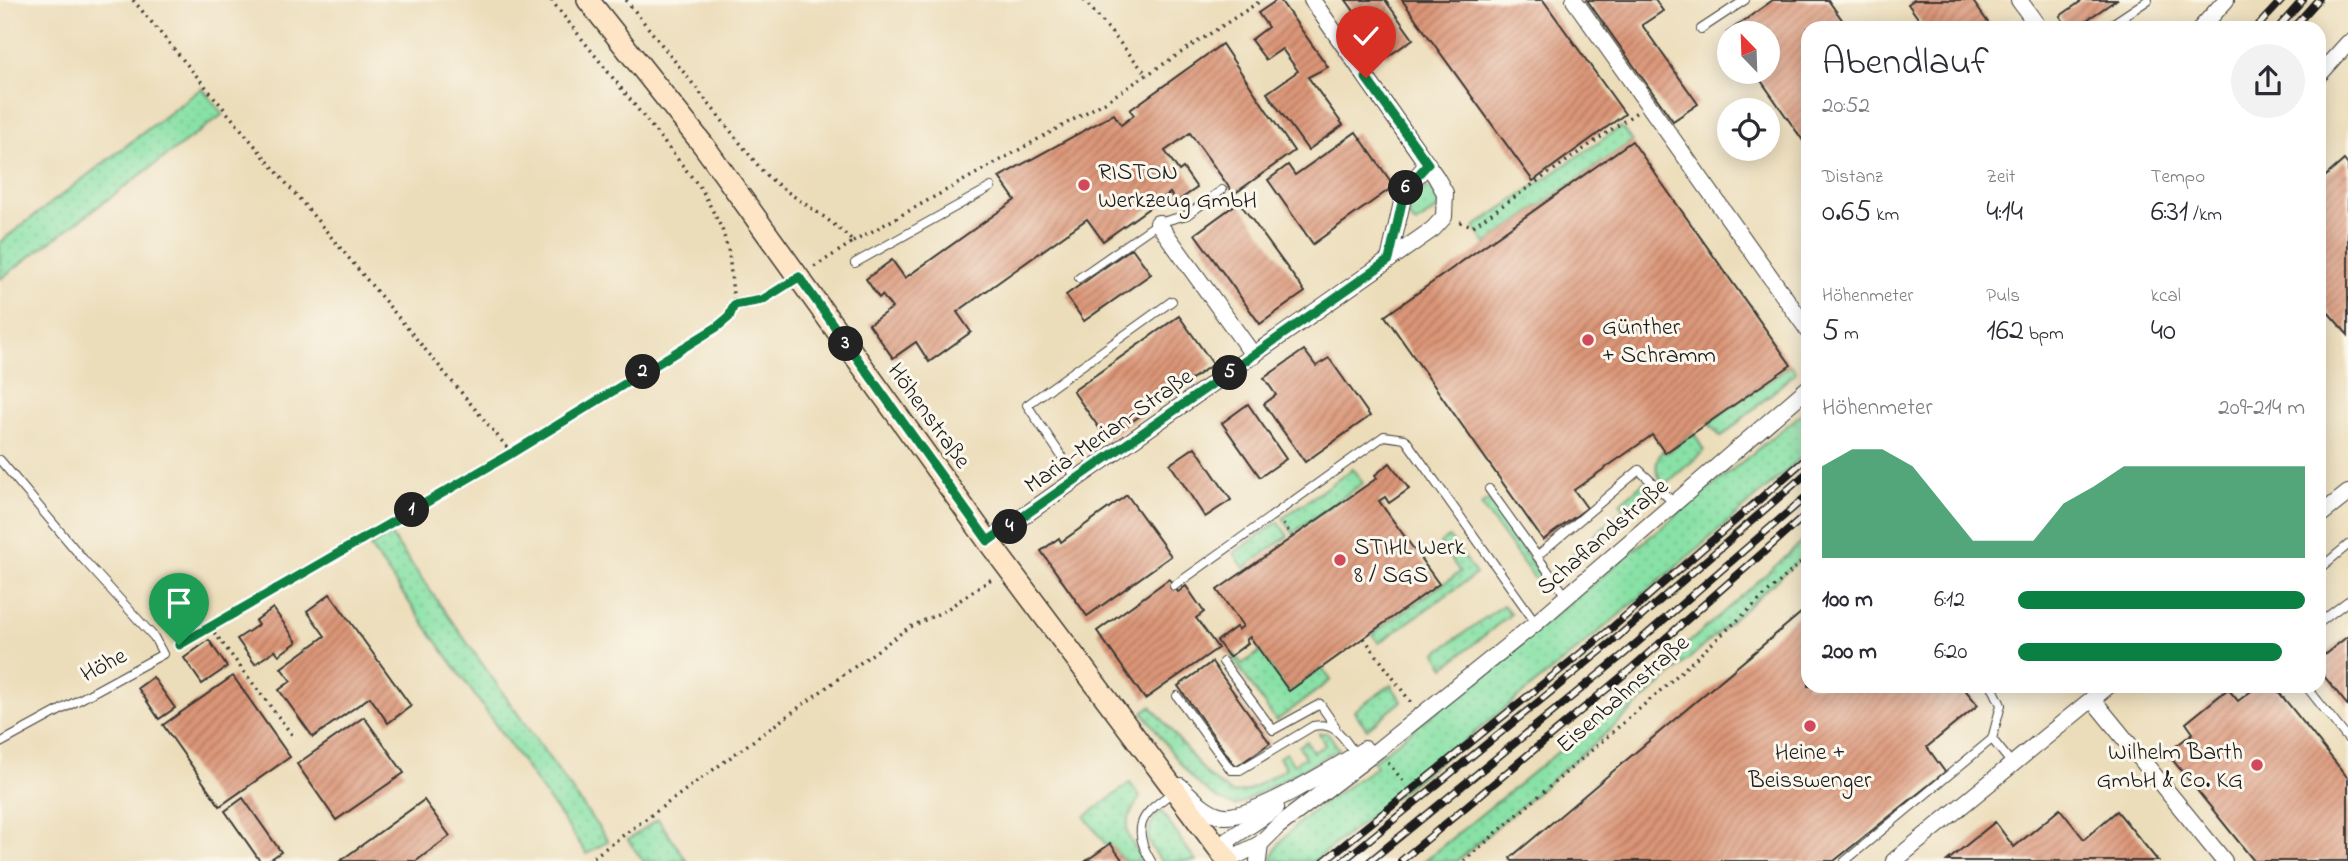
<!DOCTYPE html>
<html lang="de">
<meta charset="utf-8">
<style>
body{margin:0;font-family:"Indie Flower",sans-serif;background:#f2f2f3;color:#2b2b33;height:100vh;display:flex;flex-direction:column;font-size:26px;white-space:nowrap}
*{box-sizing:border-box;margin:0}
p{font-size:23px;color:#7c7c81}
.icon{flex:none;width:38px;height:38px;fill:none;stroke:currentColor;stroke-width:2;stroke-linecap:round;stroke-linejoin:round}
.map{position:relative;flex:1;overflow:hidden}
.sheet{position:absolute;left:1801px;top:21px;width:525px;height:672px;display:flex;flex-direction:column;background:#fff;border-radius:21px;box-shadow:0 4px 18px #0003}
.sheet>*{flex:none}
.needle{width:46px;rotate:337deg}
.fabs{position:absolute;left:1717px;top:21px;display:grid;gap:14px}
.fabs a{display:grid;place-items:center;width:63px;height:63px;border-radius:50%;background:#fff;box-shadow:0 4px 18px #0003;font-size:35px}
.pin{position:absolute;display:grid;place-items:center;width:60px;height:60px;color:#fff;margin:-72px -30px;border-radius:50% 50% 50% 0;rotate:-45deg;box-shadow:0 0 7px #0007}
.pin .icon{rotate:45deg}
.km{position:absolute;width:35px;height:35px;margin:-18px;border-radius:50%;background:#222;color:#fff;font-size:19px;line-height:35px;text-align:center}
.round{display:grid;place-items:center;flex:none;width:74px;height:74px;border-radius:37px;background:#f2f2f3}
.headline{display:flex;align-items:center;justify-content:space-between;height:119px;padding:0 21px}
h1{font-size:38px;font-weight:600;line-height:52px}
.stats{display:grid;grid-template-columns:repeat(3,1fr);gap:10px;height:119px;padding:7px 21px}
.stats div{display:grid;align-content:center}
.stats b{font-size:30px;font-weight:600}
.stats small{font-size:19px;font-weight:400}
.stats p{font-size:19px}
.chart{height:196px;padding:14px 21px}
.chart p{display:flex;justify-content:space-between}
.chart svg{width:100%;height:126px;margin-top:7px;fill:#0b8043;opacity:.7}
ul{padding:0 21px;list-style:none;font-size:23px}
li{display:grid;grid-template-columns:112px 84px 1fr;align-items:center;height:52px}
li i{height:18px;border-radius:9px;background:#0b8043}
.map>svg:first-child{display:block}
.grass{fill:url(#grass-dots);stroke:#527e61;stroke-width:2}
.building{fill:url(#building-hatch)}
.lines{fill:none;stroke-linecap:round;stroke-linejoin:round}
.service-casing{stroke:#3b3934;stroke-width:10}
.minor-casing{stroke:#3b3934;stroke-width:18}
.secondary-casing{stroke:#3b3934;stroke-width:24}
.path{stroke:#3b3934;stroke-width:3.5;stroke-dasharray:2 5;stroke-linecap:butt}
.service{stroke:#fff;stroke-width:8}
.minor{stroke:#fff;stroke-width:16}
.secondary{stroke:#fee5c5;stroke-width:21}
.rail-casing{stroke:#1c1c1c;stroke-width:8}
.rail{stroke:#fbf7ec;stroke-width:5;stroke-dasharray:16;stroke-linecap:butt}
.route-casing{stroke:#fff;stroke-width:14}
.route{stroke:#0b8043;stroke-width:9}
.poi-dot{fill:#d1495b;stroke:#fbf7ec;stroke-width:2.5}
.labels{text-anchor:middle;stroke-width:6;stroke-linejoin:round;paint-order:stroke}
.poi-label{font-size:24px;fill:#1c1c1c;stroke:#fbf7ec;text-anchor:start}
.street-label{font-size:24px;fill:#1c1c1c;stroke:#fbf7ec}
</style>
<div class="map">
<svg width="2348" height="861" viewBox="0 0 2348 861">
<defs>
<pattern id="grass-dots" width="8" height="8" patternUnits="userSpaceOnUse" patternTransform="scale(1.75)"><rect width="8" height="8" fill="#88e1a6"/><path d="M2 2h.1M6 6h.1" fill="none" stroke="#75c08e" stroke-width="1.8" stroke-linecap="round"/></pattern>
<pattern id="building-hatch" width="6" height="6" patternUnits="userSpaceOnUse" patternTransform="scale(1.75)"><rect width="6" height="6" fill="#db9577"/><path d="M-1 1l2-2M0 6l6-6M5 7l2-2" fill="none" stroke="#b17961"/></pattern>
</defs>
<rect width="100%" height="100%" fill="#fbf7ec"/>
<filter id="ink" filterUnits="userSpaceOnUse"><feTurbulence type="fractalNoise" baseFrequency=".0143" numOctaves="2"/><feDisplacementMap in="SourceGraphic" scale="14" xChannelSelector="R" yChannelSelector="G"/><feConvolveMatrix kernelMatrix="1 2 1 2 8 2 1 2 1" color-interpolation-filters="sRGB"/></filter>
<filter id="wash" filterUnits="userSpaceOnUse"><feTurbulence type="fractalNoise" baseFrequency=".00686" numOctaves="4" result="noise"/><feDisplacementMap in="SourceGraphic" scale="28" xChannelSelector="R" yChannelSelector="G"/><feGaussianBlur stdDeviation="1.57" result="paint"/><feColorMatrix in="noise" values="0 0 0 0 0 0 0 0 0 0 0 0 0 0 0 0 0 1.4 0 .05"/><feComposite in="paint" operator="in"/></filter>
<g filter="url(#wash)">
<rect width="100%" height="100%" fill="#ecddba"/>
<g class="grass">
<path d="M 202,88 L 223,114 L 0,279 L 0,242 Z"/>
<path d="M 1621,127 L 1632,141 L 1486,244 L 1474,227 Z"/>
<path d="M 1424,188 L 1431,189 L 1440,202 L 1437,209 L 1416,224 L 1409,218 C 1410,205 1411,194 1424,188 Z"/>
<path d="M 1791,365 L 1796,372 L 1721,437 L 1708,423 Z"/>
<path d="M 1808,409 L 1808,451 C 1650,595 1481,728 1314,861 L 1272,861 C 1274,831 1351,785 1376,767 L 1373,761 C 1520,647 1661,525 1808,409 Z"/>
<path d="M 1694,433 L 1704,451 L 1667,483 L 1662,482 C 1654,470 1655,461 1663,450 L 1666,453 Z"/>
<path d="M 1353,469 L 1363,483 L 1293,533 L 1283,518 Z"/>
<path d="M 1644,482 L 1653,494 L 1577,560 L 1572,554 L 1624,509 L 1620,503 Z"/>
<path d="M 1488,500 L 1548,585 L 1542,589 L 1481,505 Z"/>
<path d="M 1278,522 L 1288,536 L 1244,568 L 1234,553 Z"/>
<path d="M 390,534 L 608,841 L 587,854 L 370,547 Z"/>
<path d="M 1449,537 L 1476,574 L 1379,643 L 1372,634 L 1460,572 L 1440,543 Z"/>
<path d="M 1808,537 L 1808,552 L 1603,736 L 1457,861 L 1424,861 L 1649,678 Z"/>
<path d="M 1503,605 L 1511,614 L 1445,667 L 1436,653 Z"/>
<path d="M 1261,651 L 1289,691 L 1322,668 L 1331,680 L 1276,721 L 1231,656 L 1234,653 L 1242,664 Z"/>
<path d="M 1391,685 L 1402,701 L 1367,729 L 1354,711 Z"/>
<path d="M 1151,706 L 1209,777 L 1233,794 L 1247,791 L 1286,768 L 1279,757 L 1286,753 L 1293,764 L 1305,757 L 1299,746 L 1307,741 L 1313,752 L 1325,745 L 1319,733 L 1328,733 L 1339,749 L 1236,806 C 1195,797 1167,743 1143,712 Z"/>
<path d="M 1130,783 L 1140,797 C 1121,829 1123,831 1144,861 L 1123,861 L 1110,844 L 1107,846 L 1085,817 Z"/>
<path d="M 1160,810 L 1196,861 L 1161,861 L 1148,842 L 1150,826 Z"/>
<path d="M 658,819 L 687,861 L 643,861 L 628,840 Z"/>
</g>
<g id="blocks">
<g class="building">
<path d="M 1277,0 L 1280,0 L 1328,67 L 1308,77 L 1343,125 L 1308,150 L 1267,93 L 1298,71 L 1282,49 L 1266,60 L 1251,40 L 1268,27 L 1258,13 Z"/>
<path d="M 1346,0 L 1385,0 L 1413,39 L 1387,57 Z"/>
<path d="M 1402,0 L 1543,0 L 1625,114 L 1533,181 Z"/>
<path d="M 1587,0 L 1655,0 L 1663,11 L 1642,25 L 1698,104 L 1673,121 Z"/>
<path d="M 1773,0 L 1828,0 L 1848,28 L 1808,28 L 1806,145 L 1755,72 L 1768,72 L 1768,33 L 1728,32 Z"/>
<path d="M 1914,0 L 1972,0 L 1992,28 L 1925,28 L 1908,4 Z"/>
<path d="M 2083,0 L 2116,0 L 2075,28 L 2068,28 L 2060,16 Z"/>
<path d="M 1222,44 L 1294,151 L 1234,194 L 1190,133 L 1165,151 L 1179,171 L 1183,168 L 1197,188 L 1176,202 L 1170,193 L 1103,241 L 1087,219 L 957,312 L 971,332 L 929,362 L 916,342 L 893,358 L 869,324 L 892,308 L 882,295 L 879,298 L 866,279 L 892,260 L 905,278 L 1015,200 L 999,177 L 1114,114 L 1121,125 L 1134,115 L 1130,110 Z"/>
<path d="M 1356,132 L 1394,186 L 1313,244 L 1268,180 L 1288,165 L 1295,175 Z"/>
<path d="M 1632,141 L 1791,365 L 1665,453 L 1652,435 L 1648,438 L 1574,490 L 1587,508 L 1543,540 L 1385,316 Z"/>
<path d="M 2344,160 L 2348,165 L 2348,335 L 2319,302 L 2319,182 Z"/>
<path d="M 1239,202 L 1305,292 L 1260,324 L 1195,234 Z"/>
<path d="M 1132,248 L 1151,274 L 1084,321 L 1066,295 Z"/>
<path d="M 1179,316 L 1213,364 L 1107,439 L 1073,391 Z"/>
<path d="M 1304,350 L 1316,366 L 1329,358 L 1370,416 L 1305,462 L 1264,404 L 1276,395 L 1264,378 Z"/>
<path d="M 1248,404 L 1286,459 L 1260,477 L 1222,423 Z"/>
<path d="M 1195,447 L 1231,500 L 1205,517 L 1170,464 Z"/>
<path d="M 1390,463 L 1409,489 L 1389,503 L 1385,497 L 1379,501 L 1439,584 L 1289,691 L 1250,637 L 1246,640 L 1248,643 L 1229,657 L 1217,641 L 1236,627 L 1238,630 L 1243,626 L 1217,590 L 1377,478 L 1375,475 Z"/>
<path d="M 1127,495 L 1171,556 L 1087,616 L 1041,551 L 1059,538 L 1061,542 Z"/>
<path d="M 1169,579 L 1178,592 L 1186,586 L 1204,612 L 1196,618 L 1218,648 L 1145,699 L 1097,631 Z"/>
<path d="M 330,594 L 411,706 L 388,723 L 370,697 L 313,737 L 279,690 L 291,681 L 281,668 L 325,636 L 307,611 Z"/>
<path d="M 1808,607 L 1808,686 L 1962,686 L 1978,705 L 1927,747 L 1945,772 L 1834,861 L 1512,861 L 1510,858 Z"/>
<path d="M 273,608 L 297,642 L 279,655 L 275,650 L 255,664 L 237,639 L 258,625 L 255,621 Z"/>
<path d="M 2348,636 L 2348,706 L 2319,670 L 2319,659 Z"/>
<path d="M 209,640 L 227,667 L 202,684 L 184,658 Z"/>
<path d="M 1212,662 L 1270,743 L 1236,767 L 1178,686 Z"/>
<path d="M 233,676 L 290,757 L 220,806 L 163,725 Z"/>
<path d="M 153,677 L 175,708 L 159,719 L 138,688 Z"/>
<path d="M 2258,686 L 2274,686 L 2348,778 L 2348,861 L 2254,861 L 2167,753 L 2193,733 L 2186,723 L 2228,689 L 2238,701 Z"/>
<path d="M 364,717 L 404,773 L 336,820 L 297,764 Z"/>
<path d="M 243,798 L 281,852 L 268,861 L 260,861 L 225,811 Z"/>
<path d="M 424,800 L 450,836 L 416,861 L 340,861 Z"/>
<path d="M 2060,809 L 2084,839 L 2117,811 L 2158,861 L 1947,861 L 1995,822 L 2014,847 Z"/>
<path d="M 1110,843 L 1123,861 L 1086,861 L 1107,846 Z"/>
</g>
</g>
</g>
<g filter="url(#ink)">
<use href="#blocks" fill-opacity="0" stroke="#3b3934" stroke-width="2"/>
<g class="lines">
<defs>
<g id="service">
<path d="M 2106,28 L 2148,0"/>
<path d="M 1701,29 L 1745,0"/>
<path d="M 855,263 L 991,187"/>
<path d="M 1079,278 L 1158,223 L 1187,215 L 1222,190"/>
<path d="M 0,460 L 83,559 L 154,637 L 163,654 L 0,743"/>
<path d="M 1077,479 L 1027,405 L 1172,301"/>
<path d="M 1489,489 L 1537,556"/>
<path d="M 2319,569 L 2348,545"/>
<path d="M 1174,586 L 1384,436 L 1405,439 L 1536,623"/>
<path d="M 1566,596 L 1537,556 L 1639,470 L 1675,504"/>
<path d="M 2319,623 L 2348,601"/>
<path d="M 1223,662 L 1273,730 L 1320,704 L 1335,726"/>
<path d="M 1992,686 L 2001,705 L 1992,739 L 2013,765"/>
<path d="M 2306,686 L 2348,739"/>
<path d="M 1177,696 L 1231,770 L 1240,770 L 1313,726 C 1336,721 1343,738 1356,755"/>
<path d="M 1151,861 C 1129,825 1144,813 1173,792"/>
<path d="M 1845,861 L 1992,739"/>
</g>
<g id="minor">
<path d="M 1574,0 L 1808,330"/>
<path d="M 2019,0 L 2039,28"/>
<path d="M 2201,28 L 2226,0"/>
<path d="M 2319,75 L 2348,43"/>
<path d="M 1158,223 L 1254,356"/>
<path d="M 1389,260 L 1405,189 L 1428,164"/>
<path d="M 2319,516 L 2348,493"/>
<path d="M 988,541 L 1433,229 L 1444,217 L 1445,193 L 1436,177 L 1312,0"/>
<path d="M 2093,700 L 2224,861"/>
<path d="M 1180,786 C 1192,797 1207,814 1224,816 C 1252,819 1339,765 1365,749"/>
<path d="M 1260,844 L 1228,860 L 1228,840 L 1276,808"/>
<path d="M 1258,861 L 1260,844 L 1277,827 L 1378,750 L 1536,623 L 1808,388"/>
<path d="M 1894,861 L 2108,686"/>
</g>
<path id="secondary" d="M 588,0 L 704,146 L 988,541 L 1228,861"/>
</defs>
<use href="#service" class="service-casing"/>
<use href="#minor" class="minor-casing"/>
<use href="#secondary" class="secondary-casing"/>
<g class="path">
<path d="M 133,0 L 511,452"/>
<path d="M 551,0 L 702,190 L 722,229 L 729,253 L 734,305"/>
<path d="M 626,0 L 764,173 C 792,199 827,214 853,242 L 814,267"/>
<path d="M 1084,0 L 1147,75"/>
<path d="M 1460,222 L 1473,226 L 1637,112"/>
<path d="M 853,242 L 1105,102 L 1262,0"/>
<path d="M 1283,524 L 1292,536"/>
<path d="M 210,627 L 293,736"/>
<path d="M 1364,638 L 1412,704"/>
<path d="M 174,648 L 512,453 L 717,327 L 729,317 L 734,305 L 762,300 L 784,286"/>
<path d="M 1388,763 L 1405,783"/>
<path d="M 588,861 L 908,628 L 944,611 L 993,578"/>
<path d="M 1464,861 L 1661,690 L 1808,556"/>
</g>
<use href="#service" class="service"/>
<use href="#minor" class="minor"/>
<use href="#secondary" class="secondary"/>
<defs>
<g id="rail">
<path d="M 2256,28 L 2282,0"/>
<path d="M 2278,28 L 2303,0"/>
<path d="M 2293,28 L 2318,0"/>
<path d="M 1324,861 L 1607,632 L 1808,457"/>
<path d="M 1343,861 L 1613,641 L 1808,472"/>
<path d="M 1370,861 L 1624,654 L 1808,495"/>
<path d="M 1401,861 L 1633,667 L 1808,513"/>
</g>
</defs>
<use href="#rail" class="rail-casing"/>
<use href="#rail" class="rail"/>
</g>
</g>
<g class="lines" filter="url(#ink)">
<defs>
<path id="route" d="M 179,645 L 512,453 L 649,369 L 717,327 L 729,317 L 734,305 L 762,300 L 799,277 L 988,541 L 1389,260 L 1405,189 L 1428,164 L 1366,78"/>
</defs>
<use href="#route" class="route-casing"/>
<use href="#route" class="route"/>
</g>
<g class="poi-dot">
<circle cx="1084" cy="185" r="7"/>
<circle cx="1588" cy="340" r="7"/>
<circle cx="1340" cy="560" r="7"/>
<circle cx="1810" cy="726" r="7"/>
<circle cx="2257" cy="765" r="7"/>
</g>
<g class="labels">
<g class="poi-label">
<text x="1098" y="179">RISTON<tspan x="1098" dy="28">Werkzeug GmbH</tspan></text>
<text x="1602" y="334">Günther<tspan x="1602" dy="28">+ Schramm</tspan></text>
<text x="1354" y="554">STIHL Werk<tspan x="1354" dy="28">8 / SGS</tspan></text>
<text x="1810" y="759" text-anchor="middle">Heine +<tspan x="1810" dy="28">Beisswenger</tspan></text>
<text x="2243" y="759" text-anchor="end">Wilhelm Barth<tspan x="2243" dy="28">GmbH &amp; Co. KG</tspan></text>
</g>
<g class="street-label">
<text transform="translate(930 415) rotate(54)" y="8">Höhenstraße</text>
<text transform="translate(1108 430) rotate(-35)" y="8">Maria-Merian-Straße</text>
<text transform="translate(1602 536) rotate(-41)" y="8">Schaflandstraße</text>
<text transform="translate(103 664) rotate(-28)" y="8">Höhe</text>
<text transform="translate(1622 693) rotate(-41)" y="8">Eisenbahnstraße</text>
</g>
</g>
</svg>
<div class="fabs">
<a><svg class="needle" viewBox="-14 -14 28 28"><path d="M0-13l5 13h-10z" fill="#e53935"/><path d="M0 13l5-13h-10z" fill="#7c7c81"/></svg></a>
<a><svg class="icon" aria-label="locate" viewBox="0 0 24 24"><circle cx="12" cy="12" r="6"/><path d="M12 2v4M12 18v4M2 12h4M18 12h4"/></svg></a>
</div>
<div class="pin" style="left:179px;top:645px;background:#1e9e55"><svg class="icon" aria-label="arrive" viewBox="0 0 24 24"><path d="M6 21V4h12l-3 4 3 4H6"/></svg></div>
<div class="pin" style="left:1366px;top:78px;background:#d93025"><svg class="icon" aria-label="check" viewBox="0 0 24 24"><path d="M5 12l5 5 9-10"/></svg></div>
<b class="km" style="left:412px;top:510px">1</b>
<b class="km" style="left:643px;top:372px">2</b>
<b class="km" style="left:846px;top:344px">3</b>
<b class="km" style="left:1010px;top:527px">4</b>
<b class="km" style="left:1230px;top:373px">5</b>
<b class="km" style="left:1406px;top:188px">6</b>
<section class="sheet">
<div class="headline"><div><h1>Abendlauf</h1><p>20:52</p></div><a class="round"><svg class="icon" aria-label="share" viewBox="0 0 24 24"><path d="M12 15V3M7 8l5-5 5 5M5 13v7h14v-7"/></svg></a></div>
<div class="stats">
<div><p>Distanz</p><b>0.65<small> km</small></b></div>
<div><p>Zeit</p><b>4:14</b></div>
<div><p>Tempo</p><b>6:31<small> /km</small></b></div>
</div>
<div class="stats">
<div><p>Höhenmeter</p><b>5<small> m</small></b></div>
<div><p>Puls</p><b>162<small> bpm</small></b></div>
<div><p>kcal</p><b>40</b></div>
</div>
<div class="chart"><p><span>Höhenmeter</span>209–214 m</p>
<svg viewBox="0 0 160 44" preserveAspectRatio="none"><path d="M0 44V12L10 6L20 6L30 12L40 25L50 38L60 38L70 38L80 25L90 19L100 12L110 12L120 12L130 12L140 12L150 12L160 12V44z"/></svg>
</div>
<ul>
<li><b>100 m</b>6:12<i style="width:100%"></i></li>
<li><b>200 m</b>6:20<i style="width:92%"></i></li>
</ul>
</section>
</div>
